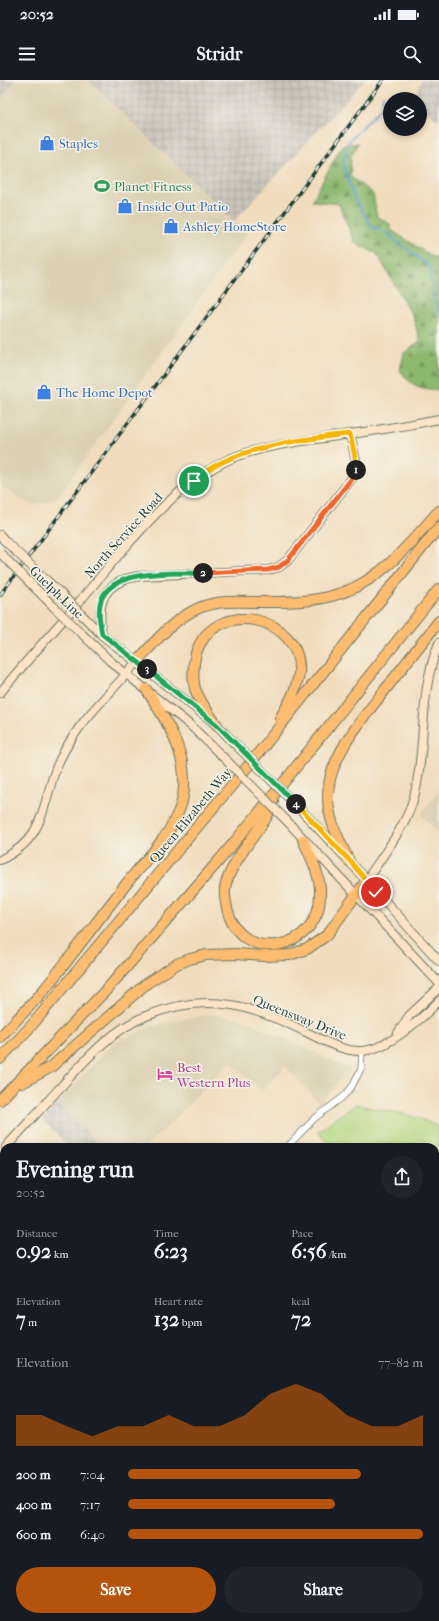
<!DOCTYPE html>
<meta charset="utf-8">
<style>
body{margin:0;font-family:"IM FELL French Canon",serif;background:#20242c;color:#f1f3f6;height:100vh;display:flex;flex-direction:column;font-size:15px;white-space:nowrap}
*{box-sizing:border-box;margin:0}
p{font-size:13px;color:#9ea1a6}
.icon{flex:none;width:22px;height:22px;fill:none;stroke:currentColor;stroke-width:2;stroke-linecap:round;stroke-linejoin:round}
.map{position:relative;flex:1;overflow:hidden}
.sheet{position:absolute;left:0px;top:1063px;width:439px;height:478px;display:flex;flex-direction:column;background:#171b24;border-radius:12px 12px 0 0;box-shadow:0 2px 6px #0003}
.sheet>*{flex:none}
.controls{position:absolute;left:383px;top:12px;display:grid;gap:8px}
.controls a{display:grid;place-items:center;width:44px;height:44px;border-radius:50%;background:#171b24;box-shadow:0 2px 6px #0003;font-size:20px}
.pin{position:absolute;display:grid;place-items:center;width:34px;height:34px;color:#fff;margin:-17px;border:2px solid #fff;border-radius:50%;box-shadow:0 1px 4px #0007}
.km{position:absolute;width:20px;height:20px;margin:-10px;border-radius:50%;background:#222;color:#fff;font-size:11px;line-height:20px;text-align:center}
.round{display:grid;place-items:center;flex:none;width:42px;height:42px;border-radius:21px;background:#20242c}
.overview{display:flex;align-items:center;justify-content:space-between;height:68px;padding:0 16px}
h1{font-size:22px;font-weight:700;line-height:30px}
.figures{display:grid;grid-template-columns:repeat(3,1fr);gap:6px;height:68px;padding:4px 16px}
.figures div{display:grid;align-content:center}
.figures b{font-size:20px;font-weight:700}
.figures small{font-size:11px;font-weight:400}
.figures p{font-size:11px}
.chart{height:112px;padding:8px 16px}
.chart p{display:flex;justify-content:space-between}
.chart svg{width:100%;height:72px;margin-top:4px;fill:#b45309;opacity:.7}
.action{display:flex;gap:8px;margin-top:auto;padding:8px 16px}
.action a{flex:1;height:46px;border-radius:24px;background:#b45309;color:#fff;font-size:16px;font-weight:700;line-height:46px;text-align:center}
.action a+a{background:#20242c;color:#f1f3f6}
ul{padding:0 16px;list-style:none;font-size:13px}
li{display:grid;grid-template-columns:64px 48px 1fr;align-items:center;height:30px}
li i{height:10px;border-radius:5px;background:#b45309}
.status{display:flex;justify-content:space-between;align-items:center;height:28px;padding:0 20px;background:#171b24;direction:ltr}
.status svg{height:11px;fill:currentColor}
header{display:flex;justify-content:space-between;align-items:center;height:52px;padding:0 16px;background:#171b24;font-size:18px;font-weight:700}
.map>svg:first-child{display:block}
.built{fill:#dcd0b2}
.industrial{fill:url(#industrial-grid)}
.forest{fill:url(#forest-firs);stroke:#567a51}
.park{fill:#b2d780;stroke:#688a5a}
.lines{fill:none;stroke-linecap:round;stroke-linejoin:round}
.stream{stroke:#5da3d2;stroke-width:2}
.street-casing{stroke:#687564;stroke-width:7}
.secondary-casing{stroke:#687564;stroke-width:10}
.highway-casing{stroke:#687564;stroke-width:12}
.street{stroke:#fff;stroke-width:5.5}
.secondary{stroke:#fee4c6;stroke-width:8}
.highway{stroke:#fdbc70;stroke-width:10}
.rail-casing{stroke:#1f3d34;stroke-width:3.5}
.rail{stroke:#f7f3e8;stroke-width:2;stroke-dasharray:6;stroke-linecap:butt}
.secondary-bridge-casing{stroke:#687564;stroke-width:10;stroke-linecap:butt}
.secondary-bridge{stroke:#fee4c6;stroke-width:8}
.split-1-casing{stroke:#fff;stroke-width:8}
.split-2-casing{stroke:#fff;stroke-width:8}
.split-3-casing{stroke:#fff;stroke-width:8}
.split-4-casing{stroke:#fff;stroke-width:8}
.split-5-casing{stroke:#fff;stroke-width:8}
.split-1{stroke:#f5b400;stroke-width:5}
.split-2{stroke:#f0652b;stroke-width:5}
.split-3{stroke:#22a559;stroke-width:5}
.split-4{stroke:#22a559;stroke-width:5}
.split-5{stroke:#f5b400;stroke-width:5}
.labels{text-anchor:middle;stroke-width:3;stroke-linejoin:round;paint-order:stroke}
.shop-label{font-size:13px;fill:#366cbe;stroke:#f7f3e8;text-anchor:start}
.leisure-label{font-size:13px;fill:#27864d;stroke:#f7f3e8;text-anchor:start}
.street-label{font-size:13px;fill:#1f3d34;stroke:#f7f3e8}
.hotel-label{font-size:13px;fill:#b23c85;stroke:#f7f3e8;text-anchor:start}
</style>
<div class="status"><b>20:52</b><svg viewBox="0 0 49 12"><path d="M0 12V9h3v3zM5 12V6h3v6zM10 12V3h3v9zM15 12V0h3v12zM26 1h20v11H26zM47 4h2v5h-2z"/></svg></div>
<header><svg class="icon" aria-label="menu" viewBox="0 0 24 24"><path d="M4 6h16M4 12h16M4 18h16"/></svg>Stridr<svg class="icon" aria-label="search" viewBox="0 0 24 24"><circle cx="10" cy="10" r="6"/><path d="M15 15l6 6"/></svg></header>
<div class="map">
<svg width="439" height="1541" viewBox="0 0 439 1541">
<defs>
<pattern id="industrial-grid" width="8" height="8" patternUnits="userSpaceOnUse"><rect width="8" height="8" fill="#c9c3b8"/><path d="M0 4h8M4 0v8" fill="none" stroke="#aca89f"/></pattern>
<pattern id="forest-firs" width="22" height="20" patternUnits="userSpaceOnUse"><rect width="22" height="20" fill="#8db86e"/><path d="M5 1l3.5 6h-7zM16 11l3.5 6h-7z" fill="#73975b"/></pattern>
</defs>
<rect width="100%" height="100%" fill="#f7f3e8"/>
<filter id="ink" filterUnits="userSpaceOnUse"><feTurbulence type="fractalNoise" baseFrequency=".025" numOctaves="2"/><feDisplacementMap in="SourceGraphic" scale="8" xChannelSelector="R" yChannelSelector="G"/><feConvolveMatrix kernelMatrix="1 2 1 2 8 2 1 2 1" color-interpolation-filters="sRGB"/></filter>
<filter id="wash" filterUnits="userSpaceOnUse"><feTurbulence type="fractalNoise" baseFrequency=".012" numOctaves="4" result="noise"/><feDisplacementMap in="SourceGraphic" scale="16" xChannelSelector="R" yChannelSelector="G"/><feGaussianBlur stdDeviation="0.9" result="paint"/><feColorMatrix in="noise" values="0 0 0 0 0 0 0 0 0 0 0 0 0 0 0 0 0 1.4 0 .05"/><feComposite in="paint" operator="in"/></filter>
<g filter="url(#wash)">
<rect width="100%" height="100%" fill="#f1ddbe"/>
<g class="built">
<path d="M 15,0 L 88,0 L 247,153 L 55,421 L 32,425 L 0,406 L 0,21 Z"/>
<path d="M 439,711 L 439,753 L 421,734 Z"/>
<path d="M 212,934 L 245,940 L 350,989 L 320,1024 L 285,986 L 262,1011 L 230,982 L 146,1067 L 102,1067 L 57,1023 L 112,964 L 160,943 Z"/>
<path d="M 439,1420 L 439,1510 L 436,1508 L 435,1509 L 435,1423 Z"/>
</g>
<g class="industrial">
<path d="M 0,0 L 15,0 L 0,21 Z"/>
<path d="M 88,0 L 365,0 L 234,141 Z"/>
<path d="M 422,0 L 439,0 L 439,41 L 420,25 L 420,19 L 412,19 Z"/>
<path d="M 57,1023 L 102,1067 L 69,1067 L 42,1040 Z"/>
<path d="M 439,1220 L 439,1380 L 435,1383 L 435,1224 Z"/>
<path d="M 436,1508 L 439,1510 L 439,1541 L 294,1541 L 299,1537 L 435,1537 Z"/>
</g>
<path class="forest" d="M 358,63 L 351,76 L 350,96 L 373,114 L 377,137 L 390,144 L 391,150 L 433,177 L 439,177 L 439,310 C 419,308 413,308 400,290 L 404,273 L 420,262 L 413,237 L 377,174 L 354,162 L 339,124 L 312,121 L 342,65 Z"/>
<path class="park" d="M 356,1024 C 386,1033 412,1031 439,1048 L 439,1095 L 435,1099 L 435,1067 L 332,1067 L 318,1051 Z"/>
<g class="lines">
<path class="stream" d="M 383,16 L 383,26 L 349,61 L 343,78 L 346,94 L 355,120 L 371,146 L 386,153 L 430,187 L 432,215 L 439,233"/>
</g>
</g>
<g filter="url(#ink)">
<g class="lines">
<defs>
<g id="street">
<path d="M 287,1067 L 315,1038 L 343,1017 L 351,1008 L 361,989 L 362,971"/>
<path d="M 0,1082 L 4,1086"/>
<path d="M 0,1141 L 4,1137"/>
<path d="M 435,1244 L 439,1241"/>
<path d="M 0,1276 L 4,1280"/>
<path d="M 0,1316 L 4,1311"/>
<path d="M 0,1484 L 4,1488"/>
<path d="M 53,1537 L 57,1541"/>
<path d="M 128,1541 L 133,1537"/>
</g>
<g id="secondary">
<path d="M 0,455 L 5,461"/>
<path d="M 46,500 L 61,514"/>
<path d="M 37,510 L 54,527"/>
<path d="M 89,542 L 102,555 L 217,645 L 233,662"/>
<path d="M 79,551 L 110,581 L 190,645 L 222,676"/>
<path d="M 102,555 C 96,521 104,502 139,496 L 269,490 L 279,487 L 288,480 L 356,393 L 357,386 L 350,354"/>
<path d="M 0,613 C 25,582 53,552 79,522 C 122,472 177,397 240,375 C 276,363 313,360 350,354 C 380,350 409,345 439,339"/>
<path d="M 298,727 L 349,781 L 439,881"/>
<path d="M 286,740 L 439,903"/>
<path d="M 0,780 C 42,760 41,734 54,694 C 59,678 69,662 79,648 C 96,625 119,604 137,581"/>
<path d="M 366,801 C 384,773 407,746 415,713 C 427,662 418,614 439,563"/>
<path d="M 398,953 L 409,936 L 439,908"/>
<path d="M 6,1067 C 23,1048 40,1030 57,1011 C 83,983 109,951 146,936 C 208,911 251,925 308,953 C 324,961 344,972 362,971 C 389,969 421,939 439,921"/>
</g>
<g id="highway">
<path d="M 137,581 C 155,562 173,539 199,528 C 223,518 251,523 277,522 C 301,522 326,520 349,510 C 386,495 412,460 439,431"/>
<path d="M 217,645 C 209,634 200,622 195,609 C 192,596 193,585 196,573 C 215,516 303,536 299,593 C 297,609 289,624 280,638"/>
<path d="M 273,721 C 271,726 269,733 266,738 C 254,757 229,785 225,808 C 224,817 226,824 228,832 C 243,886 320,870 320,815 C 321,796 311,777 303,760"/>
<path d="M 349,781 C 339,760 327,738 328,714 C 329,675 365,636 388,606 C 405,584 422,563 439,541"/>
<path d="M 0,957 C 16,940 33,924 47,906 C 75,872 100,837 127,803 C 143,782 163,764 174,741 C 180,730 184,717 184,706 C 186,670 165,638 146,609"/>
<path d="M 0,979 L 32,945 L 248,686 L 439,447"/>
<path d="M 22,1003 L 51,987 L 147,903 L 177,884 L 190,879 L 206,875 L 236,874 L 264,876 L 289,875 L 307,869 L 327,855 L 366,801"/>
<path d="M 0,1020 L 109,907 L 222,777 L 276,712 L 439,509"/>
</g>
</defs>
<use href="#street" class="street-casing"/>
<use href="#secondary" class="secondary-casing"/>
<use href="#highway" class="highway-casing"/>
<use href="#street" class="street"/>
<use href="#secondary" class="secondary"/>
<use href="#highway" class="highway"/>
<defs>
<g id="rail">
<path d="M 0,515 L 383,0"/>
<path d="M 435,1384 L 439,1380"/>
<path d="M 435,1398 L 439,1394"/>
<path d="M 435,1409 L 439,1406"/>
<path d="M 265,1541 L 270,1537"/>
<path d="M 279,1541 L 284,1537"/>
</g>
</defs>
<use href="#rail" class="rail-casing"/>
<use href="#rail" class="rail"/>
<defs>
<g id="secondary-bridge">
<path d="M 5,461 L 46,500"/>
<path d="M 0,473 L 37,510"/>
<path d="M 61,514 L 89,542"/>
<path d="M 54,527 L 79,551"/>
<path d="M 233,662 L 298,727"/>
<path d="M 222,676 L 286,740"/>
</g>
</defs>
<use href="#secondary-bridge" class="secondary-bridge-casing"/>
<use href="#secondary-bridge" class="secondary-bridge"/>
</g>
</g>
<g class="lines" filter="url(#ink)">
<defs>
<path id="split-1" d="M 194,401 C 199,397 205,392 211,388 C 250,365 305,359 350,354 L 357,386 L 356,390"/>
<path id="split-2" d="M 203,493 L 268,490 L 279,487 L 288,480 L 356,393 L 356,390"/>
<path id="split-3" d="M 147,589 L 102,554 C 100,543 97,529 102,518 C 116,488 175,494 203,493"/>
<path id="split-4" d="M 147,589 L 217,645 L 296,724"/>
<path id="split-5" d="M 296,724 L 349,780 L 376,812"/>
</defs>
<use href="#split-1" class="split-1-casing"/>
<use href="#split-2" class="split-2-casing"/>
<use href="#split-3" class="split-3-casing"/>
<use href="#split-4" class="split-4-casing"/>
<use href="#split-5" class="split-5-casing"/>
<use href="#split-1" class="split-1"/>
<use href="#split-2" class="split-2"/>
<use href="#split-3" class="split-3"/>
<use href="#split-4" class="split-4"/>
<use href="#split-5" class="split-5"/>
</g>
<defs>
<symbol id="shop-bare" viewBox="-9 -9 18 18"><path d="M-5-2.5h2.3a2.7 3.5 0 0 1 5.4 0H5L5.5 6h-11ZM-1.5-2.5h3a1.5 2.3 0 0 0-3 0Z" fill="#3f7fe0" stroke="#f7f3e8" stroke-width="2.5" paint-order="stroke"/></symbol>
<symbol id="stadium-bare" viewBox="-9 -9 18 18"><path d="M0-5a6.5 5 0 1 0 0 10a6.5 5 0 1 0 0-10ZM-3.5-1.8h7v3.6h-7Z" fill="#2e9e5b" stroke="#f7f3e8" stroke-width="2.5" paint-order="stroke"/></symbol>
<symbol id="hotel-bare" viewBox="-9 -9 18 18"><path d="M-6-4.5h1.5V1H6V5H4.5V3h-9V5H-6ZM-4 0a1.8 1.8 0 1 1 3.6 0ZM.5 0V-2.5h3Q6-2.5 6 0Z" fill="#d1479c" stroke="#f7f3e8" stroke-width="2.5" paint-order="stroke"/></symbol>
</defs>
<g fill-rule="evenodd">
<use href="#shop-bare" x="36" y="52" width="22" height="22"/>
<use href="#stadium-bare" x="91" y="95" width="22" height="22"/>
<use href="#shop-bare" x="114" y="115" width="22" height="22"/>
<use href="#shop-bare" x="160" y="135" width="22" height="22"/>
<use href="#shop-bare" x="33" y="301" width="22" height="22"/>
<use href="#hotel-bare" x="154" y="983" width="22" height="22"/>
</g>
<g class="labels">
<g class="shop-label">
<text x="59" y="68">Staples</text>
<text x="137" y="131">Inside Out Patio</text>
<text x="183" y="151">Ashley HomeStore</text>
<text x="56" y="317">The Home Depot</text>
</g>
<g class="leisure-label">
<text x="114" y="111">Planet Fitness</text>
</g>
<g class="street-label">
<text transform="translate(123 455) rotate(-48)" y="5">North Service Road</text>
<text transform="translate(57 512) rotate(44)" y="5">Guelph Line</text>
<text transform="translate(190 735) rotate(-50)" y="5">Queen Elizabeth Way</text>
<text transform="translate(300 937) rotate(22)" y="5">Queensway Drive</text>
</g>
<g class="hotel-label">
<text x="177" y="992">Best<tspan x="177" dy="15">Western Plus</tspan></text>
</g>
</g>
</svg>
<div class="controls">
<a><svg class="icon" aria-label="layers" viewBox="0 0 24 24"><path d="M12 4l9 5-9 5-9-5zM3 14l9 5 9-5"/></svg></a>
</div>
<div class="pin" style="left:194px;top:401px;background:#1e9e55"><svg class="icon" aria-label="arrive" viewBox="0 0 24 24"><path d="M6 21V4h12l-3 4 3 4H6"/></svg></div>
<div class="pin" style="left:376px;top:812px;background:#d93025"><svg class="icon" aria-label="check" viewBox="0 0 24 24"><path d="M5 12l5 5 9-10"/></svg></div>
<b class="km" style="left:356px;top:390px">1</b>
<b class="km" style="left:203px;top:493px">2</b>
<b class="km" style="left:147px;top:589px">3</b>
<b class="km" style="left:296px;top:724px">4</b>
<section class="sheet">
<div class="overview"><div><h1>Evening run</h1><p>20:52</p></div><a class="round"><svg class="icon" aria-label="share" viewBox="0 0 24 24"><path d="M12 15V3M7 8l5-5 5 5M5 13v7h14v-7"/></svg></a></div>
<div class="figures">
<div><p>Distance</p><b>0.92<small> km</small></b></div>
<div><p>Time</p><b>6:23</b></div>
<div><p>Pace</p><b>6:56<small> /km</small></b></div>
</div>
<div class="figures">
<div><p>Elevation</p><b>7<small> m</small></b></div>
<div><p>Heart rate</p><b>132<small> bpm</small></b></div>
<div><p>kcal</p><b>72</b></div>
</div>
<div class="chart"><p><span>Elevation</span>77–82 m</p>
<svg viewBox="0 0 160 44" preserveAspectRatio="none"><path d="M0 44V25L10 25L20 32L30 38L40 32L50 32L60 25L70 32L80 32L90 25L100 12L110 6L120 12L130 25L140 32L150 32L160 25V44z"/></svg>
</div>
<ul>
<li><b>200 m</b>7:04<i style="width:79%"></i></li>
<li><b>400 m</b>7:17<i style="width:70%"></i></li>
<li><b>600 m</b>6:40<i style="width:100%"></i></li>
</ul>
<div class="action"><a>Save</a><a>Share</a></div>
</section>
</div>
